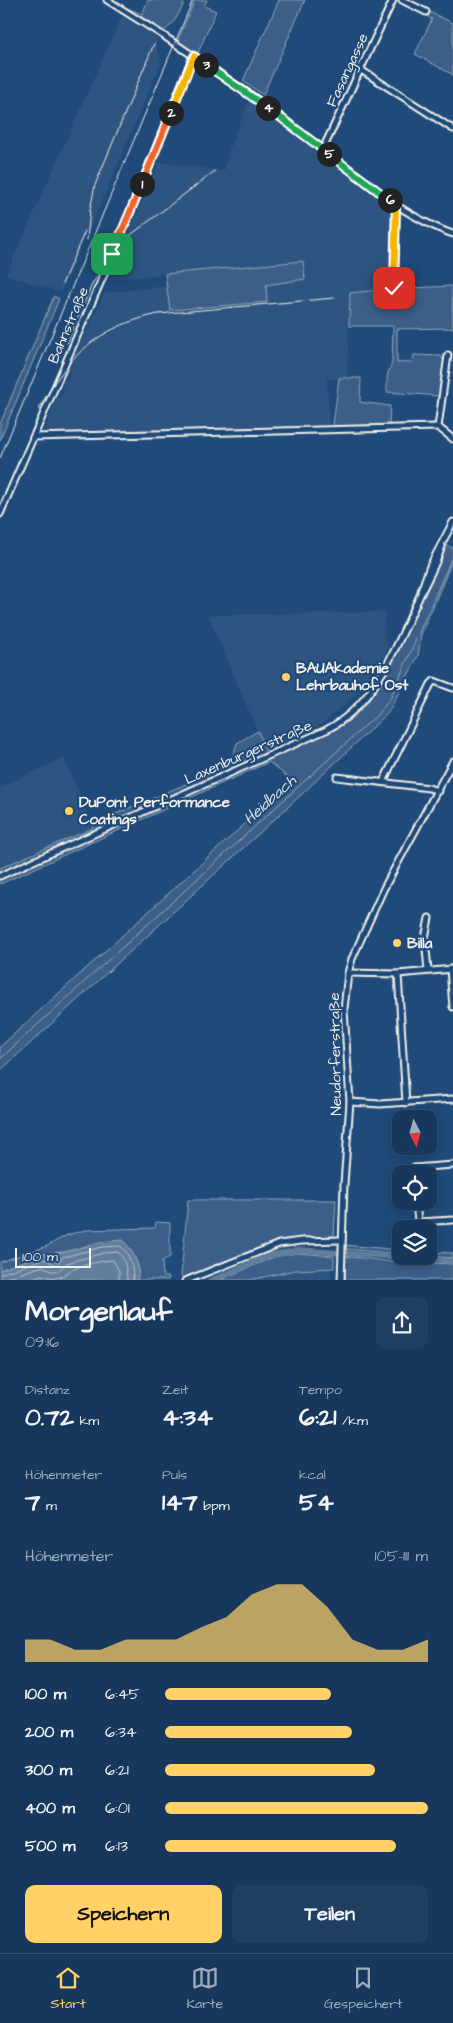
<!DOCTYPE html>
<html lang="de">
<meta charset="utf-8">
<style>
body{margin:0;font-family:"Architects Daughter",sans-serif;background:#203f62;color:#f1f3f6;height:100vh;display:flex;flex-direction:column;font-size:19px;white-space:nowrap}
*{box-sizing:border-box;margin:0}
p{font-size:16px;color:#9eacbb}
.icon{flex:none;width:28px;height:28px;fill:none;stroke:currentColor;stroke-width:2;stroke-linecap:round;stroke-linejoin:round}
.map{position:relative;height:1280px;overflow:hidden}
.details{display:flex;flex-direction:column;background:#17385c;flex:1}
.details>*{flex:none}
.needle{width:32px;rotate:174deg}
.fabs{position:absolute;left:392px;top:1110px;display:grid;gap:10px}
.fabs a{display:grid;place-items:center;width:45px;height:45px;border-radius:10px;background:#17385c;box-shadow:0 2px 8px #0003,0 0 0 1px #365272;font-size:25px}
.scale{position:absolute;left:15px;bottom:12px;width:76px;box-sizing:border-box;padding-left:5px;border:2px solid #f4f1e8;border-top:0;font-size:14px;line-height:18px;white-space:nowrap;color:#f4f1e8;-webkit-text-stroke:4px #1f4a7a;paint-order:stroke}
.pin{position:absolute;display:grid;place-items:center;width:42px;height:42px;color:#fff;margin:-21px;border-radius:10px;box-shadow:0 2px 8px #0006}
.km{position:absolute;width:25px;height:25px;margin:-12px;border-radius:50%;background:#222;color:#fff;font-size:14px;line-height:25px;text-align:center}
.round{display:grid;place-items:center;flex:none;width:52px;height:52px;border-radius:10px;background:#203f62}
.head{display:flex;align-items:center;justify-content:space-between;height:85px;padding:0 25px}
h1{font-size:28px;font-weight:800;line-height:38px}
.metrics{display:grid;grid-template-columns:repeat(3,1fr);gap:8px;height:85px;padding:5px 25px}
.metrics div{display:grid;align-content:center}
.metrics b{font-size:25px;font-weight:800}
.metrics small{font-size:14px;font-weight:400}
.metrics p{font-size:14px}
.chart{height:140px;padding:10px 25px}
.chart p{display:flex;justify-content:space-between}
.chart svg{width:100%;height:90px;margin-top:5px;fill:#ffd166;opacity:.7}
.primary-button{display:flex;gap:10px;margin-top:auto;padding:10px 25px}
.primary-button a{flex:1;height:58px;border-radius:10px;background:#ffd166;color:#111;font-size:20px;font-weight:800;line-height:58px;text-align:center}
.primary-button a+a{background:#203f62;color:#f1f3f6}
ul{padding:0 25px;list-style:none;font-size:16px}
li{display:grid;grid-template-columns:80px 60px 1fr;align-items:center;height:38px}
li i{height:12px;border-radius:6px;background:#ffd166}
.tabs{display:flex;justify-content:space-around;align-items:center;height:70px;border-top:1px solid #365272;background:#17385c;font-size:14px;color:#9eacbb}
.tabs a{display:grid;justify-items:center;gap:2px}
.tabs .current{color:#ffd166}
.map>svg:first-child{display:block}
.built{fill:#2d5581}
.green{fill:#3a5f88;stroke:#97a8b8}
.water{fill:#627e9d;stroke:#9cacbb}
.lines{fill:none;stroke-linecap:round;stroke-linejoin:round}
.shore{stroke:#bac3ca;stroke-width:1}
.stream{stroke:#9cacbb;stroke-width:1}
.canal{stroke:#627e9d;stroke-width:5.5}
.minor-casing{stroke:#f4f1e8;stroke-width:9}
.minor{stroke:#1f4a7a;stroke-width:5}
.rail{stroke:#f4f1e8;stroke-width:1}
.split-1-casing{stroke:#fff;stroke-width:10}
.split-2-casing{stroke:#fff;stroke-width:10}
.split-3-casing{stroke:#fff;stroke-width:10}
.split-4-casing{stroke:#fff;stroke-width:10}
.split-5-casing{stroke:#fff;stroke-width:10}
.split-6-casing{stroke:#fff;stroke-width:10}
.split-7-casing{stroke:#fff;stroke-width:10}
.split-1{stroke:#f0652b;stroke-width:6}
.split-2{stroke:#f0652b;stroke-width:6}
.split-3{stroke:#f5b400;stroke-width:6}
.split-4{stroke:#22a559;stroke-width:6}
.split-5{stroke:#22a559;stroke-width:6}
.split-6{stroke:#22a559;stroke-width:6}
.split-7{stroke:#f5b400;stroke-width:6}
.poi-dot{fill:#ffd166;stroke:#1f4a7a;stroke-width:2}
.labels{text-anchor:middle;stroke-width:4.5;stroke-linejoin:round;paint-order:stroke}
.street-label{font-size:15px;fill:#f4f1e8;stroke:#1f4a7a}
.poi-label{font-size:15px;font-weight:bold;fill:#f4f1e8;stroke:#1f4a7a;text-anchor:start}
.water-label{font-size:16px;font-style:italic;fill:#dee0dd;stroke:#1f4a7a}
</style>
<div class="map">
<svg width="453" height="1281" viewBox="0 0 453 1281">
<rect width="100%" height="100%" fill="#1f4a7a"/>
<filter id="ink" filterUnits="userSpaceOnUse"><feTurbulence type="fractalNoise" baseFrequency=".02" numOctaves="2"/><feDisplacementMap in="SourceGraphic" scale="10" xChannelSelector="R" yChannelSelector="G"/><feConvolveMatrix kernelMatrix="1 2 1 2 8 2 1 2 1" color-interpolation-filters="sRGB"/></filter>
<g filter="url(#ink)">
<g class="built">
<path d="M 122,16 L 157,38 L 156,44 L 161,63 L 90,229 L 86,233 L 61,292 L 6,275 Z"/>
<path d="M 249,101 L 390,206 L 392,211 L 390,289 L 350,293 L 347,378 L 327,379 L 329,426 L 43,435 L 56,399 L 63,394 L 63,382 L 68,380 L 71,372 L 69,367 L 78,356 L 76,352 L 105,293 L 167,286 L 165,274 L 109,280 L 124,244 L 128,240 L 128,233 L 159,162 L 224,171 L 230,146 Z"/>
<path d="M 385,612 L 383,636 L 389,647 L 374,673 L 358,693 L 323,723 L 266,751 L 208,615 Z"/>
<path d="M 64,758 L 94,828 L 0,868 L 0,787 Z"/>
<path d="M 331,1267 L 332,1280 L 250,1281 L 295,1270 Z"/>
</g>
<g class="green">
<path d="M 148,0 L 185,0 C 181,11 174,24 164,31 L 125,7 L 142,14 Z"/>
<path d="M 195,0 L 207,0 L 204,6 L 216,11 L 197,55 L 177,42 Z"/>
<path d="M 279,0 L 305,0 L 263,95 L 243,81 Z"/>
<path d="M 427,11 L 453,23 L 453,75 L 415,54 L 432,19 L 425,15 Z"/>
<path d="M 303,261 L 305,279 L 266,285 L 267,302 L 170,310 L 165,274 Z"/>
<path d="M 452,286 L 453,328 L 397,329 L 397,363 L 412,362 L 414,355 L 441,356 L 444,361 L 439,396 L 387,392 L 387,376 L 392,363 L 393,326 L 349,326 L 350,293 L 390,289 Z"/>
<path d="M 54,296 L 59,299 L 0,440 L 0,424 Z"/>
<path d="M 339,378 L 361,378 L 360,402 L 390,406 L 389,425 L 337,427 L 333,425 Z"/>
<path d="M 446,545 L 453,548 L 453,559 L 421,635 L 418,656 L 388,713 L 303,793 L 0,1071 L 0,1047 L 292,781 L 269,762 L 0,884 L 0,879 L 336,729 L 352,719 L 367,703 L 383,678 Z"/>
<path d="M 258,731 L 266,751 L 261,757 L 0,873 L 0,868 L 93,828 L 92,824 L 223,768 L 232,758 L 237,743 Z"/>
<path d="M 188,1200 L 336,1200 L 334,1236 L 281,1241 L 185,1278 L 181,1276 Z"/>
<path d="M 156,1222 L 170,1223 L 170,1257 L 162,1261 L 163,1277 L 169,1277 L 168,1280 L 137,1280 L 138,1265 L 134,1259 L 64,1252 L 55,1253 L 56,1262 L 52,1258 L 52,1253 L 43,1254 L 0,1270 L 0,1262 L 47,1246 L 67,1235 L 85,1230 L 155,1228 Z"/>
<path d="M 344,1245 L 401,1250 L 401,1254 L 344,1249 Z"/>
<path d="M 429,1252 L 453,1253 L 453,1258 L 429,1256 Z"/>
<path d="M 297,1253 L 334,1256 L 334,1268 L 295,1270 L 250,1280 L 220,1280 L 274,1257 Z"/>
<path d="M 343,1256 L 385,1261 L 453,1264 L 453,1280 L 346,1280 Z"/>
</g>
<path class="water" d="M 123,1240 C 133,1251 142,1266 137,1280 L 0,1280 L 0,1270 L 43,1254 L 52,1253 L 52,1258 L 56,1261 L 55,1253 L 64,1252 L 101,1242 Z"/>
<g class="lines">
<g class="shore">
<path d="M 0,1274 L 44,1259 L 56,1265 L 63,1257 L 102,1247 L 120,1246 C 131,1254 133,1268 133,1281"/>
<path d="M 0,1280 L 43,1266 L 51,1271 L 58,1271 L 67,1263 L 103,1253 L 118,1252 C 125,1258 127,1271 127,1281"/>
<path d="M 25,1281 L 41,1275 C 62,1281 59,1276 74,1269 C 85,1264 101,1261 113,1260 L 119,1271 L 119,1281"/>
</g>
<path class="stream" d="M 0,1059 L 377,715 L 390,699 L 453,555"/>
<path class="canal" d="M 210,1281 L 271,1255 L 299,1250 L 453,1261"/>
<defs>
<g id="minor">
<path d="M 107,0 L 164,36 L 255,98 L 396,205 C 415,217 432,227 453,234"/>
<path d="M 402,0 L 426,12"/>
<path d="M 361,70 L 453,129"/>
<path d="M 323,149 L 393,0"/>
<path d="M 394,288 L 396,205"/>
<path d="M 438,427 L 448,355"/>
<path d="M 438,427 L 453,439"/>
<path d="M 33,437 L 438,427"/>
<path d="M 0,514 L 121,235 L 193,56"/>
<path d="M 421,591 L 430,566 L 453,522"/>
<path d="M 337,777 L 429,788 L 438,791"/>
<path d="M 383,782 L 431,684 L 434,681 L 453,688"/>
<path d="M 0,876 L 326,730 C 375,705 395,649 417,602 C 425,583 436,566 442,546"/>
<path d="M 450,969 L 453,1007"/>
<path d="M 428,971 L 425,938 L 429,918"/>
<path d="M 348,973 L 398,974 L 453,969"/>
<path d="M 398,974 L 406,1103"/>
<path d="M 350,1102 L 380,1104 L 453,1099"/>
<path d="M 414,1174 L 414,1168 L 453,1165"/>
<path d="M 416,1201 L 418,1222 L 453,1220"/>
<path d="M 185,1281 L 279,1244 L 301,1241 L 341,1240"/>
<path d="M 341,1281 L 344,1184 L 350,1102 L 344,1009 L 348,973 L 352,959 L 384,888 L 453,761"/>
</g>
</defs>
<use href="#minor" class="minor-casing"/>
<use href="#minor" class="minor"/>
<g class="rail">
<path d="M 87,240 L 90,210 L 95,185 L 154,44"/>
<path d="M 62,284 L 85,231"/>
<path d="M 67,343 L 93,282 L 117,248 L 132,234 L 215,171"/>
<path d="M 39,409 C 68,355 98,327 158,314 L 334,298"/>
<path d="M 0,458 L 193,0"/>
</g>
</g>
</g>
<g class="lines" filter="url(#ink)">
<defs>
<path id="split-1" d="M 112,254 L 142,184"/>
<path id="split-2" d="M 142,184 L 171,113"/>
<path id="split-3" d="M 171,113 L 194,56 L 206,65"/>
<path id="split-4" d="M 206,65 L 268,108"/>
<path id="split-5" d="M 268,108 L 329,154"/>
<path id="split-6" d="M 329,154 L 390,200"/>
<path id="split-7" d="M 390,200 L 396,205 L 394,288"/>
</defs>
<use href="#split-1" class="split-1-casing"/>
<use href="#split-2" class="split-2-casing"/>
<use href="#split-3" class="split-3-casing"/>
<use href="#split-4" class="split-4-casing"/>
<use href="#split-5" class="split-5-casing"/>
<use href="#split-6" class="split-6-casing"/>
<use href="#split-7" class="split-7-casing"/>
<use href="#split-1" class="split-1"/>
<use href="#split-2" class="split-2"/>
<use href="#split-3" class="split-3"/>
<use href="#split-4" class="split-4"/>
<use href="#split-5" class="split-5"/>
<use href="#split-6" class="split-6"/>
<use href="#split-7" class="split-7"/>
</g>
<g class="poi-dot">
<circle cx="286" cy="677" r="5"/>
<circle cx="69" cy="811" r="5"/>
<circle cx="397" cy="943" r="5"/>
</g>
<g class="labels">
<g class="street-label">
<text transform="translate(347 70) rotate(-65)" y="5">Fasangasse</text>
<text transform="translate(68 325) rotate(-67)" y="5">Bahnstraße</text>
<text transform="translate(248 752) rotate(-24)" y="5">Laxenburgerstraße</text>
<text transform="translate(335 1054) rotate(-91)" y="5">Neudorferstraße</text>
</g>
<g class="poi-label">
<text x="296" y="673">BAUAkademie<tspan x="296" dy="17">Lehrbauhof Ost</tspan></text>
<text x="79" y="807">DuPont Performance<tspan x="79" dy="17">Coatings</tspan></text>
<text x="407" y="948">Billa</text>
</g>
<g class="water-label">
<text transform="translate(269 799) rotate(-42)" y="6">Heidbach</text>
</g>
</g>
</svg>
<div class="fabs">
<a><svg class="needle" viewBox="-14 -14 28 28"><path d="M0-13l5 13h-10z" fill="#e53935"/><path d="M0 13l5-13h-10z" fill="#9eacbb"/></svg></a>
<a><svg class="icon" aria-label="locate" viewBox="0 0 24 24"><circle cx="12" cy="12" r="6"/><path d="M12 2v4M12 18v4M2 12h4M18 12h4"/></svg></a>
<a><svg class="icon" aria-label="layers" viewBox="0 0 24 24"><path d="M12 4l9 5-9 5-9-5zM3 14l9 5 9-5"/></svg></a>
</div>
<div class="scale">100 m</div>
<div class="pin" style="left:112px;top:254px;background:#1e9e55"><svg class="icon" aria-label="arrive" viewBox="0 0 24 24"><path d="M6 21V4h12l-3 4 3 4H6"/></svg></div>
<div class="pin" style="left:394px;top:288px;background:#d93025"><svg class="icon" aria-label="check" viewBox="0 0 24 24"><path d="M5 12l5 5 9-10"/></svg></div>
<b class="km" style="left:142px;top:184px">1</b>
<b class="km" style="left:171px;top:113px">2</b>
<b class="km" style="left:206px;top:65px">3</b>
<b class="km" style="left:268px;top:108px">4</b>
<b class="km" style="left:329px;top:154px">5</b>
<b class="km" style="left:390px;top:200px">6</b>
</div>
<section class="details">
<div class="head"><div><h1>Morgenlauf</h1><p>09:16</p></div><a class="round"><svg class="icon" aria-label="share" viewBox="0 0 24 24"><path d="M12 15V3M7 8l5-5 5 5M5 13v7h14v-7"/></svg></a></div>
<div class="metrics">
<div><p>Distanz</p><b>0.72<small> km</small></b></div>
<div><p>Zeit</p><b>4:34</b></div>
<div><p>Tempo</p><b>6:21<small> /km</small></b></div>
</div>
<div class="metrics">
<div><p>Höhenmeter</p><b>7<small> m</small></b></div>
<div><p>Puls</p><b>147<small> bpm</small></b></div>
<div><p>kcal</p><b>54</b></div>
</div>
<div class="chart"><p><span>Höhenmeter</span>105–111 m</p>
<svg viewBox="0 0 160 44" preserveAspectRatio="none"><path d="M0 44V33L10 33L20 38L30 38L40 33L50 33L60 33L70 27L80 22L90 11L100 6L110 6L120 17L130 33L140 38L150 38L160 33V44z"/></svg>
</div>
<ul>
<li><b>100 m</b>6:45<i style="width:63%"></i></li>
<li><b>200 m</b>6:34<i style="width:71%"></i></li>
<li><b>300 m</b>6:21<i style="width:80%"></i></li>
<li><b>400 m</b>6:01<i style="width:100%"></i></li>
<li><b>500 m</b>6:13<i style="width:88%"></i></li>
</ul>
<div class="primary-button"><a>Speichern</a><a>Teilen</a></div>
</section>
<nav class="tabs">
<a class="current"><svg class="icon" aria-label="home" viewBox="0 0 24 24"><path d="M3 11l9-7 9 7M6 9v11h12V9"/></svg>Start</a>
<a><svg class="icon" aria-label="map" viewBox="0 0 24 24"><path d="M3 6l6-2 6 2 6-2v14l-6 2-6-2-6 2zM9 4v14M15 6v14"/></svg>Karte</a>
<a><svg class="icon" aria-label="saved" viewBox="0 0 24 24"><path d="M7 4h10v16l-5-4-5 4z"/></svg>Gespeichert</a>
</nav>
